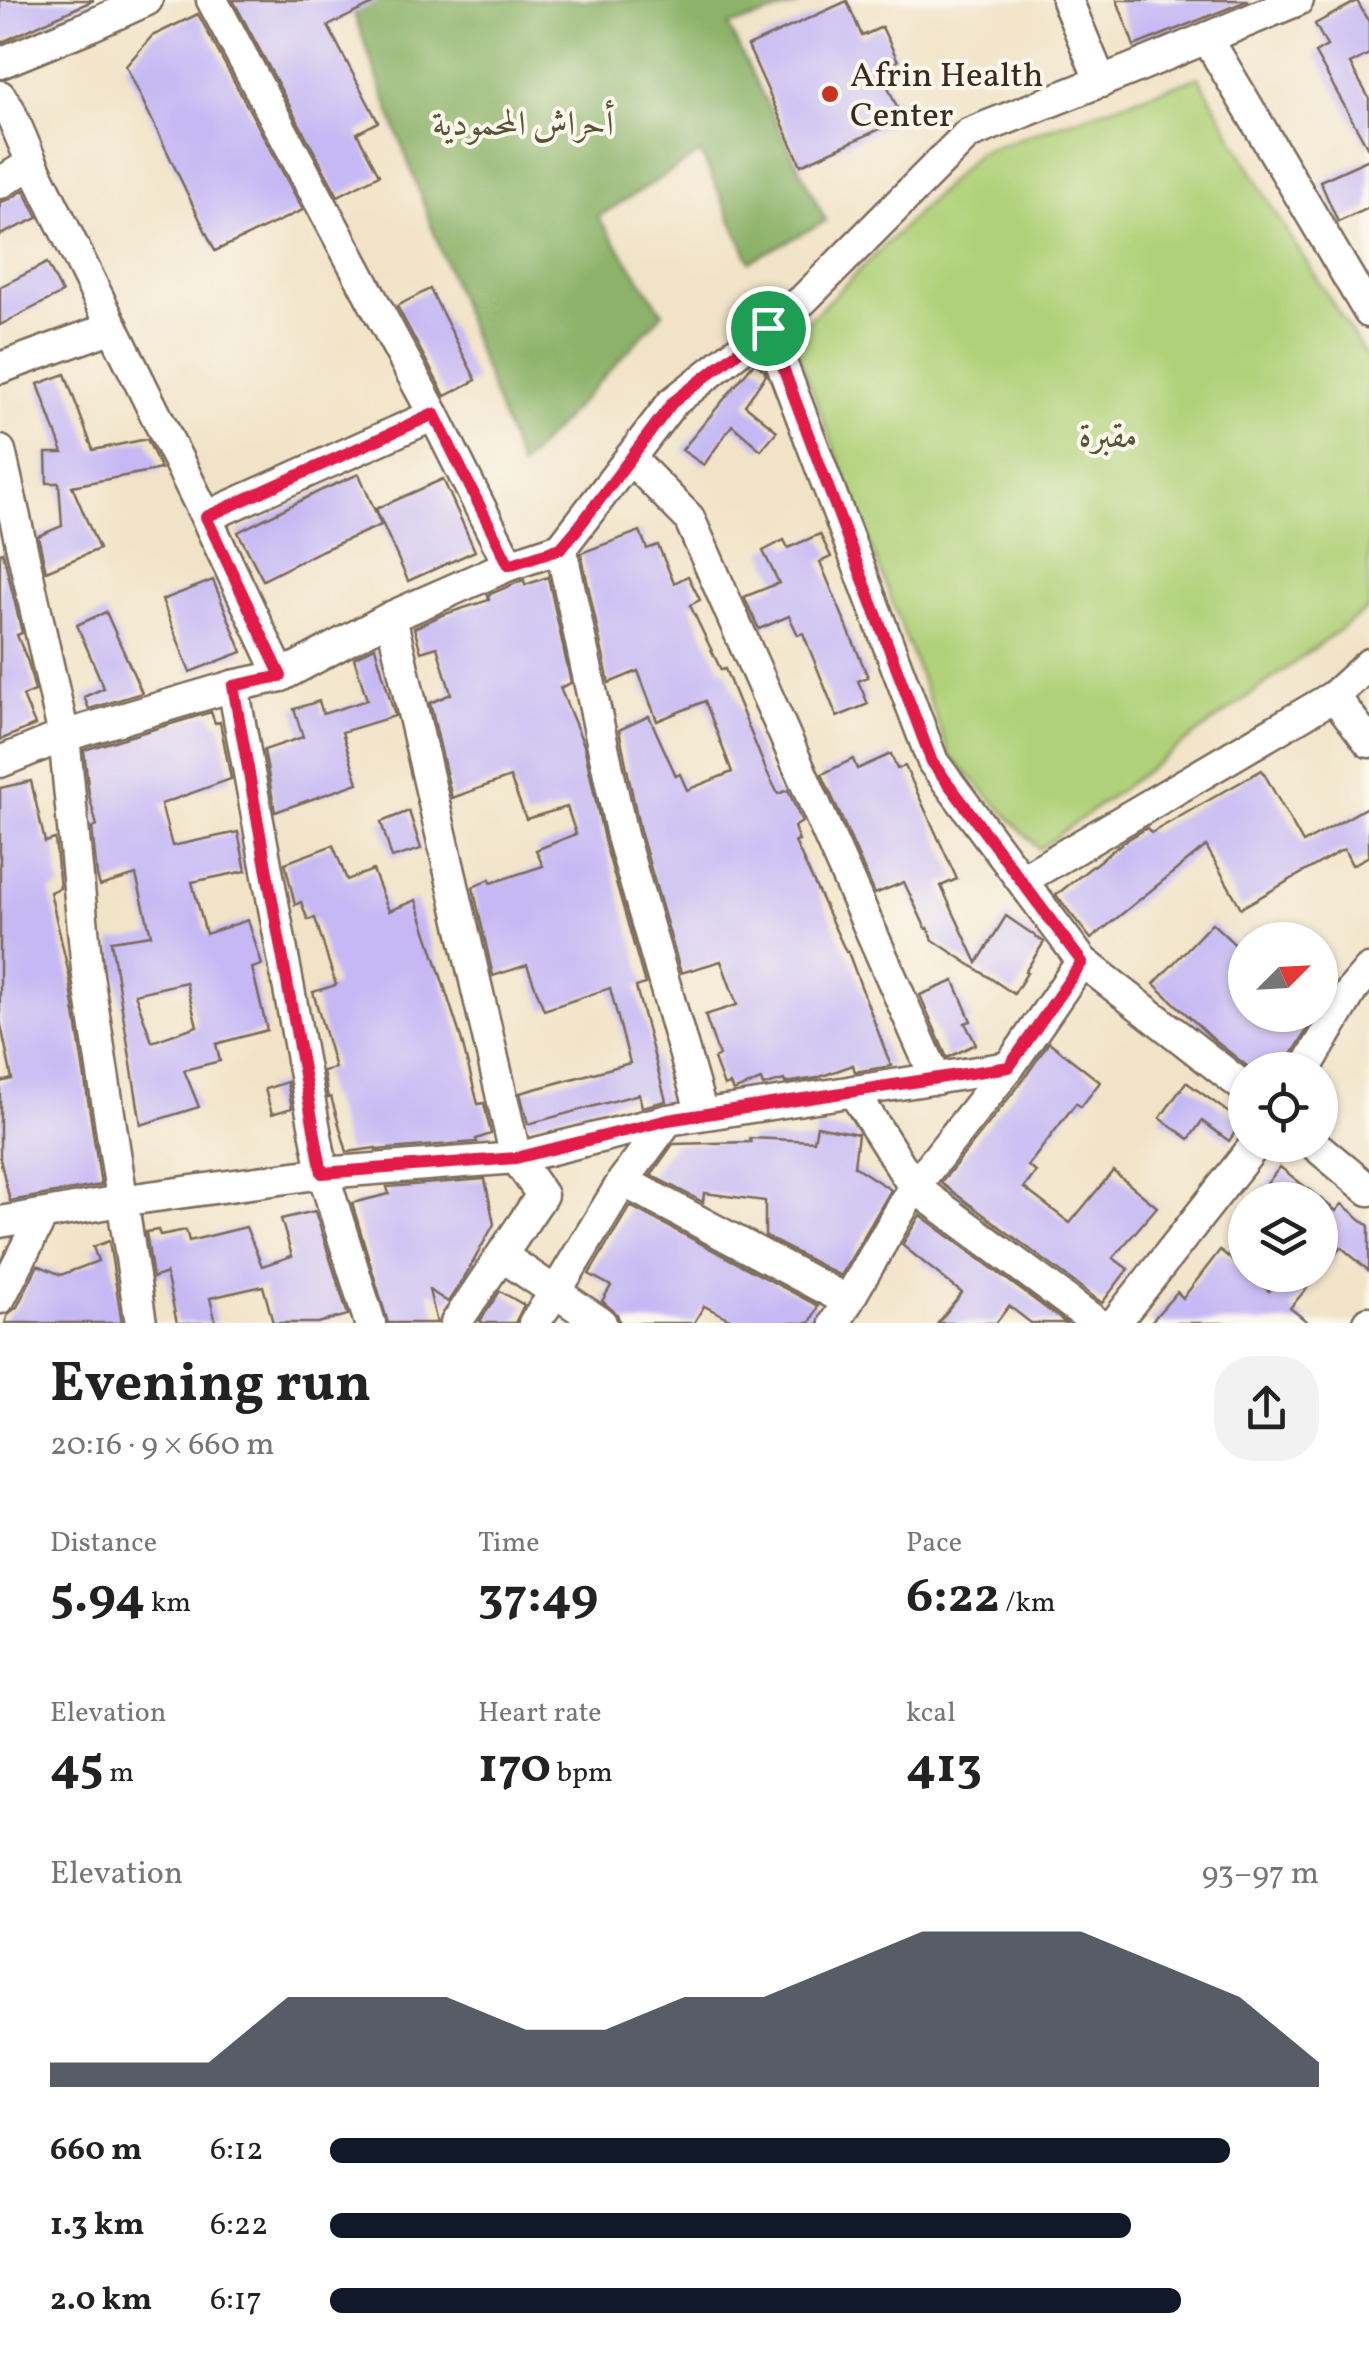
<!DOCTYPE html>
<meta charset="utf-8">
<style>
body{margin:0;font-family:Vollkorn,Amiri,serif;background:#f2f2f2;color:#222;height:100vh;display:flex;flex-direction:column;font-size:38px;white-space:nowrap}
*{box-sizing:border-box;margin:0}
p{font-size:32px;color:#767676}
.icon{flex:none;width:55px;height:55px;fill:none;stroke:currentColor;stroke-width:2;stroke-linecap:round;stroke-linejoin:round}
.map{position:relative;height:1323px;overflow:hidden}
.sheet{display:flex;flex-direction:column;background:#fff;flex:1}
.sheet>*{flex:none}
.needle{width:65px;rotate:66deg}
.fabs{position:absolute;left:1228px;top:922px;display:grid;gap:20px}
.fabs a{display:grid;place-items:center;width:110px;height:110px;border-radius:50%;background:#fff;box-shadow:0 2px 8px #0004;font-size:50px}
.pin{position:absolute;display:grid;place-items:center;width:85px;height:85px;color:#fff;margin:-42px;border:5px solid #fff;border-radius:50%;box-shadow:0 2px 10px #0007}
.round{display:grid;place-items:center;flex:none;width:105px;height:105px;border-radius:40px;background:#f2f2f2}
.headline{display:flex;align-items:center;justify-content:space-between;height:170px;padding:0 50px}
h1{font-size:55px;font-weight:700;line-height:75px}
.metrics{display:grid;grid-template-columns:repeat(3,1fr);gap:15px;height:170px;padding:10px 50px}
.metrics div{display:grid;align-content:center}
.metrics b{font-size:50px;font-weight:700}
.metrics small{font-size:28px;font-weight:400}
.metrics p{font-size:28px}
.chart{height:280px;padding:20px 50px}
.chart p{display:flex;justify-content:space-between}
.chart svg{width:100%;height:180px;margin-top:10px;fill:#111827;opacity:.7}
ul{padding:0 50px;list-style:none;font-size:32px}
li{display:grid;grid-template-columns:160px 120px 1fr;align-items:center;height:75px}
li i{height:25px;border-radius:12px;background:#111827}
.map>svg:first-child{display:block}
.green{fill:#b0d179;stroke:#767e4c;stroke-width:2.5}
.forest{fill:#8cb369;stroke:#646e44;stroke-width:2.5}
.building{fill:#c5b8f4;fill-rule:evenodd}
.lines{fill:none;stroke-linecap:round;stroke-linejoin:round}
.minor-casing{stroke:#7b6b59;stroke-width:35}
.minor{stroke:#fff;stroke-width:30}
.route-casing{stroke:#fff;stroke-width:20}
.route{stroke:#e11d48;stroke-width:12}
.poi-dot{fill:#c8321e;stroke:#fbf7ec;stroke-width:4}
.labels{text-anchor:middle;stroke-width:8;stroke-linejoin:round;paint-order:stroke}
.poi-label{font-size:35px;fill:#3b2a1e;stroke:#fbf7ec;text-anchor:start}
.park-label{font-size:35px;fill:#585435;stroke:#fbf7ec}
</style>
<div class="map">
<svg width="1369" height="1323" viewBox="0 0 1369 1323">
<rect width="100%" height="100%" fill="#fbf7ec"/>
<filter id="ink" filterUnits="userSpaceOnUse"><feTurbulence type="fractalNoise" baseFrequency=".01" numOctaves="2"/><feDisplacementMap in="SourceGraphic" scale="20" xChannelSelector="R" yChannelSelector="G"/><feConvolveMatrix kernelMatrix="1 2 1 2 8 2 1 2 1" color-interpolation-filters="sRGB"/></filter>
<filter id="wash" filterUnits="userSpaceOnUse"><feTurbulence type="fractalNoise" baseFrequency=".0048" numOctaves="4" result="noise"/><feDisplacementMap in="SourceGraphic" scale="40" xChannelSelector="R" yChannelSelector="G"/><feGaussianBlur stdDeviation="2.25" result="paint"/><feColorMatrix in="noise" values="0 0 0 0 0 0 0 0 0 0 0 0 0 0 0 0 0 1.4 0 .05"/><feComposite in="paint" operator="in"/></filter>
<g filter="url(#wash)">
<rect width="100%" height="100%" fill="#f1e3c7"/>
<path class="green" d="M 1199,77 L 1276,214 L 1369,361 L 1369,608 L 1039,849 L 950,755 L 792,337 L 979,152 Z"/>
<path class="forest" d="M 349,0 L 802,0 L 796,6 L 728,26 L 826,221 L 750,261 L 701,153 L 598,217 L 663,313 L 520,467 Z"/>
<g id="blocks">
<g class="building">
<path d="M 0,0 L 94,0 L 0,43 Z"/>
<path d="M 233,0 L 381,0 L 328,26 L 378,122 L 357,133 L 379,175 L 338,196 Z"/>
<path d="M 1117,0 L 1249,0 L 1134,46 Z"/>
<path d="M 847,1 L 862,36 L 882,27 L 898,61 L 880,69 L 902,119 L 801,165 L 748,46 Z"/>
<path d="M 1357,1 L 1369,22 L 1369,54 L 1350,64 L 1369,98 L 1369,150 L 1315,53 L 1327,46 L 1315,24 Z"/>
<path d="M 198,14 L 303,210 L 215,251 L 126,66 L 152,36 Z"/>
<path d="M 1369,159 L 1369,208 L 1338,222 L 1320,181 Z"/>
<path d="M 24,190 L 38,218 L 0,235 L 0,202 L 10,199 Z"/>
<path d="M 47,263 L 62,293 L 0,325 L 0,287 Z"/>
<path d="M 430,289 L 476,380 L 445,396 L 397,306 Z"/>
<path d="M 754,363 L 764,370 L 766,375 L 745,405 L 777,431 L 761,450 L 732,425 L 704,465 L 682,450 Z"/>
<path d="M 65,374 L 93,450 L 147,439 L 161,469 L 72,486 L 99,549 L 46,571 L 38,536 L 62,526 L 59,483 L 47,483 L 46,453 L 63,453 L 38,384 Z"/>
<path d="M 359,474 L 381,525 L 323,550 L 263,580 L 238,532 L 322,490 Z"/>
<path d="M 443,479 L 475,551 L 408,581 L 376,509 Z"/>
<path d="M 640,531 L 647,549 L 658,545 L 674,583 L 688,576 L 700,600 L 690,605 L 721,670 L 725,669 L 766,770 L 778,794 L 788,790 L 802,822 L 794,827 L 799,841 L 795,842 L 846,952 L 848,952 L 891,1066 L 855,1072 L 853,1065 L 817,1078 L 785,1083 L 784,1080 L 763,1086 L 761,1080 L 733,1091 L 730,1084 L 724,1086 L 714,1059 L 719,1056 L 705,1015 L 737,1005 L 721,961 L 681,973 L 640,831 L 619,730 L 649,716 L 676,776 L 680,774 L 687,790 L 732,772 L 705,701 L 657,721 L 638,671 L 609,683 L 581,553 Z"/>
<path d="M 820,534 L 831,557 L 820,562 L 868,677 L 858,681 L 868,704 L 837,717 L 803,633 L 798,635 L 789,616 L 759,629 L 744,597 L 779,583 L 763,551 L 784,540 L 788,548 Z"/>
<path d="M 3,552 L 22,633 L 17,635 L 28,662 L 35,691 L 23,696 L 35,725 L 0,740 L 0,553 Z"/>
<path d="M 548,577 L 571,683 L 560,688 L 584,745 L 604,840 L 645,984 L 636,987 L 666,1101 L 642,1107 L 639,1094 L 528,1124 L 520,1093 L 630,1063 L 610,988 L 544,1010 L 527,965 L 493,976 L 473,887 L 490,879 L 491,883 L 543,866 L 536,850 L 576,834 L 567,807 L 526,819 L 510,777 L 452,798 L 430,703 L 451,694 L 437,647 L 421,652 L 414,628 L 442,615 L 489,600 L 488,595 L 516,583 L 524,580 L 525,585 Z"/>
<path d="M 213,580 L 242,652 L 190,672 L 162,600 Z"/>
<path d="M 106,612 L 142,693 L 89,709 L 84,697 L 104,688 L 77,625 Z"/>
<path d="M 375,647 L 395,716 L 342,732 L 358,783 L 275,812 L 264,750 L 303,737 L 294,709 L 319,701 L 323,714 L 367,700 L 354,658 Z"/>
<path d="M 211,712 L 215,723 L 220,722 L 231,779 L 161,804 L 172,846 L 238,832 L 246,871 L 192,882 L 206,934 L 248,920 L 262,965 L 252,968 L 267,1030 L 216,1044 L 220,1061 L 184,1070 L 199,1107 L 141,1125 L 111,941 L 151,935 L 136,875 L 100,886 L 97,876 L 92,828 L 97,826 L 89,795 L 84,750 ZM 186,982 L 197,1026 L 152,1042 L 135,994 Z"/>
<path d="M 891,754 L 897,769 L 905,766 L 957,879 L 941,886 L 977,963 L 1006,916 L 1044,942 L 1025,972 L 1027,973 L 1014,994 L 933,940 L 928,928 L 926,929 L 904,882 L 875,894 L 822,774 L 853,759 L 857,769 Z"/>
<path d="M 1262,770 L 1303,843 L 1369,806 L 1369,856 L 1352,865 L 1344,849 L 1241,908 L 1206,846 L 1091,939 L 1056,895 L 1122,843 L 1147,828 L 1151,833 Z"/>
<path d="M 31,781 L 45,842 L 55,839 L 60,888 L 50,892 L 69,974 L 101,1185 L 10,1201 L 0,1159 L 0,1082 L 12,1079 L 0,1020 L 0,788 Z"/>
<path d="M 409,811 L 421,849 L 392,858 L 381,822 Z"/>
<path d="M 333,845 L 347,880 L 373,870 L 389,911 L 416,900 L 461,1038 L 478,1104 L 484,1103 L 491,1134 L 476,1139 L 477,1142 L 376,1150 L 376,1148 L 347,1152 L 331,1097 L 328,1098 L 323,1071 L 335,1068 L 313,992 L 336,985 L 315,918 L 308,920 L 301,902 L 295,905 L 285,863 Z"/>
<path d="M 1212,923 L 1245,954 L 1245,1015 L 1316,1015 L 1289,1060 L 1280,1070 L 1252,1070 L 1214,1040 L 1154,984 Z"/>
<path d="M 954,981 L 971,1021 L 965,1023 L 976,1044 L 947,1058 L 920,995 Z"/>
<path d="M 1049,1042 L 1100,1082 L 1081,1107 L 1076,1103 L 1028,1166 L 1036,1172 L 1024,1188 L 1070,1223 L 1113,1171 L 1157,1207 L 1113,1258 L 1128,1269 L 1102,1303 L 941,1183 L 1024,1079 Z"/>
<path d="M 287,1082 L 292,1108 L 272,1114 L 265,1089 Z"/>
<path d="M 1186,1082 L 1242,1122 L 1229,1141 L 1202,1121 L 1189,1139 L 1160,1118 Z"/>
<path d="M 817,1126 L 858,1134 L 854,1166 L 891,1190 L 841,1276 L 765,1236 L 765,1201 L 704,1193 L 703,1202 L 651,1175 L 673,1144 L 751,1142 L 750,1138 L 814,1141 Z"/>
<path d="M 1280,1167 L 1336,1211 L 1342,1204 L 1369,1226 L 1369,1271 L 1341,1247 L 1320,1272 L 1320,1200 L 1254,1200 Z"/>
<path d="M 485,1179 L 494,1224 L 468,1271 L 448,1302 L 429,1290 L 437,1323 L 388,1323 L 352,1203 L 389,1194 L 387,1187 Z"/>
<path d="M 630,1206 L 818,1306 L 810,1323 L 738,1323 L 704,1306 L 694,1323 L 620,1323 L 617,1314 L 602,1301 L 611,1286 L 589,1274 Z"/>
<path d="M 315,1211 L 348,1315 L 318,1323 L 273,1323 L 263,1286 L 210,1298 L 216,1323 L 177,1323 L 166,1273 L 153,1278 L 146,1232 L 158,1230 L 160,1235 L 186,1230 L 189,1241 L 246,1227 L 262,1266 L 292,1256 L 281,1219 Z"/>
<path d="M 920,1215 L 1066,1323 L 1031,1323 L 1009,1306 L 996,1323 L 938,1323 L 962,1293 L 902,1245 Z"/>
<path d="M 109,1241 L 122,1323 L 5,1323 L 8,1314 L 17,1307 L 38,1265 L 61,1275 L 98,1261 L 93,1247 Z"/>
<path d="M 1220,1250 L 1245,1271 L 1245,1275 L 1250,1275 L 1269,1291 L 1283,1275 L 1318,1275 L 1290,1308 L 1309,1323 L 1150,1323 L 1177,1292 L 1183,1298 Z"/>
<path d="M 500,1291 L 524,1305 L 515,1323 L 484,1323 L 480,1321 Z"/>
</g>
</g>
</g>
<g filter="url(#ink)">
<use href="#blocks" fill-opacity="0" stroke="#7b6b59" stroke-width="2.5"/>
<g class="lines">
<defs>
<g id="minor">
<path d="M 212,0 L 434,415 L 509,565"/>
<path d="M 1067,0 L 1101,82"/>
<path d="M 1207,38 L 1369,312"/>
<path d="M 0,63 L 85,28 L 147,0"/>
<path d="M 0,96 L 9,109 L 32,163 L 206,517 L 281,676"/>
<path d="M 0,183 L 32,163"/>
<path d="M 768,328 L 933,762 L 1082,961 L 1245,1088"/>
<path d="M 0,368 L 113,327"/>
<path d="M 0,451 L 64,736 L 87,969 L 141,1323"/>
<path d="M 630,458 L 689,518 L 936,1079"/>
<path d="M 206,517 L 434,415"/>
<path d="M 561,548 L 622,836 L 702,1114"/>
<path d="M 391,617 L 516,1158 L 542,1195 L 456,1323"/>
<path d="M 233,686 L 323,1173 L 370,1323"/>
<path d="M 1334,696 L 1369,742"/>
<path d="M 0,762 L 64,736 L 233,686 L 281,676 L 391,617 L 509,565 L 561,548 L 672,403 L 803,300 L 968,134 L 1132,69 L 1298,0"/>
<path d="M 1022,880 L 1334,696 L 1369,664"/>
<path d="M 1305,1070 L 1352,990 L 1369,970"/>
<path d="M 853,1091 L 914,1187 L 1097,1323"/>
<path d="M 1315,1145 L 1369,1190"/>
<path d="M 623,1181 L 848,1301"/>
<path d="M 0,1222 L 120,1201 L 323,1173 L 516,1158 L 668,1120 L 1009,1067"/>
<path d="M 502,1256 L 601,1323"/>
<path d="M 0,1298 L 42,1216"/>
<path d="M 534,1323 L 555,1293 L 623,1181 L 668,1120"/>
<path d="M 835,1323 L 914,1187 L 1009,1067 L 1082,961"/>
<path d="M 1115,1323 L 1255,1145"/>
<path d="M 1369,1323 L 1369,1322"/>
</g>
</defs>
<use href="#minor" class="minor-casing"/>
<use href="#minor" class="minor"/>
</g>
</g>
<g class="lines" filter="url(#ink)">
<defs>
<path id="route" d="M 768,328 L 932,762 L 1082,962 L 1009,1067 L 668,1120 L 516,1158 L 322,1173 L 233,686 L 281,676 L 206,517 L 434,414 L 509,565 L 561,548 L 578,528 L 672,403 Z"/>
</defs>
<use href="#route" class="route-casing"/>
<use href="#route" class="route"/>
</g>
<circle class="poi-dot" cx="830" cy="94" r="10"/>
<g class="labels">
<g class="poi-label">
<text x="850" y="86">Afrin Health<tspan x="850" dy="40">Center</tspan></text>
</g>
<g class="park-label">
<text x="523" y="135">أحراش المحمودية</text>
<text x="1108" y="447">مقبرة</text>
</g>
</g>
</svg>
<div class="fabs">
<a><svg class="needle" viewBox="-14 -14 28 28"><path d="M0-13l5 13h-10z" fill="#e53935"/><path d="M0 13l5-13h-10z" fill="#767676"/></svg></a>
<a><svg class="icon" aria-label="locate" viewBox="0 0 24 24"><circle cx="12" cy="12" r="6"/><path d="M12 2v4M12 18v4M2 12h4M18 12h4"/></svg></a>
<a><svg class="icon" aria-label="layers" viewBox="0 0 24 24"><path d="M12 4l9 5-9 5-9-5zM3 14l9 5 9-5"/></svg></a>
</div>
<div class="pin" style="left:768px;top:328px;background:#1e9e55"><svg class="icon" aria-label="arrive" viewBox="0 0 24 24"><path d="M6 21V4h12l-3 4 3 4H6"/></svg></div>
</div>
<section class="sheet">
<div class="headline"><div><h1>Evening run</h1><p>20:16 · 9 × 660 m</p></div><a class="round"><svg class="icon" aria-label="share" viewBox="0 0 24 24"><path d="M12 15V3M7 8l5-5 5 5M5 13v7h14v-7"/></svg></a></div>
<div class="metrics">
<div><p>Distance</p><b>5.94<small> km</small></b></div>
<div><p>Time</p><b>37:49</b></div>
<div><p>Pace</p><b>6:22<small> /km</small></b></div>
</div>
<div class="metrics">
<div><p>Elevation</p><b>45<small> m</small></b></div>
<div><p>Heart rate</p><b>170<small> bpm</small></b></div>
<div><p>kcal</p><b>413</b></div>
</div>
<div class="chart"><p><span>Elevation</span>93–97 m</p>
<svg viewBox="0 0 160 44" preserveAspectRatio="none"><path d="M0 44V38L10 38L20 38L30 22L40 22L50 22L60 30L70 30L80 22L90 22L100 14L110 6L120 6L130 6L140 14L150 22L160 38V44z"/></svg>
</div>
<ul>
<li><b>660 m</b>6:12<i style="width:91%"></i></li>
<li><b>1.3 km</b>6:22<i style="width:81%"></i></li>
<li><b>2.0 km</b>6:17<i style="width:86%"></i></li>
</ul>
</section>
